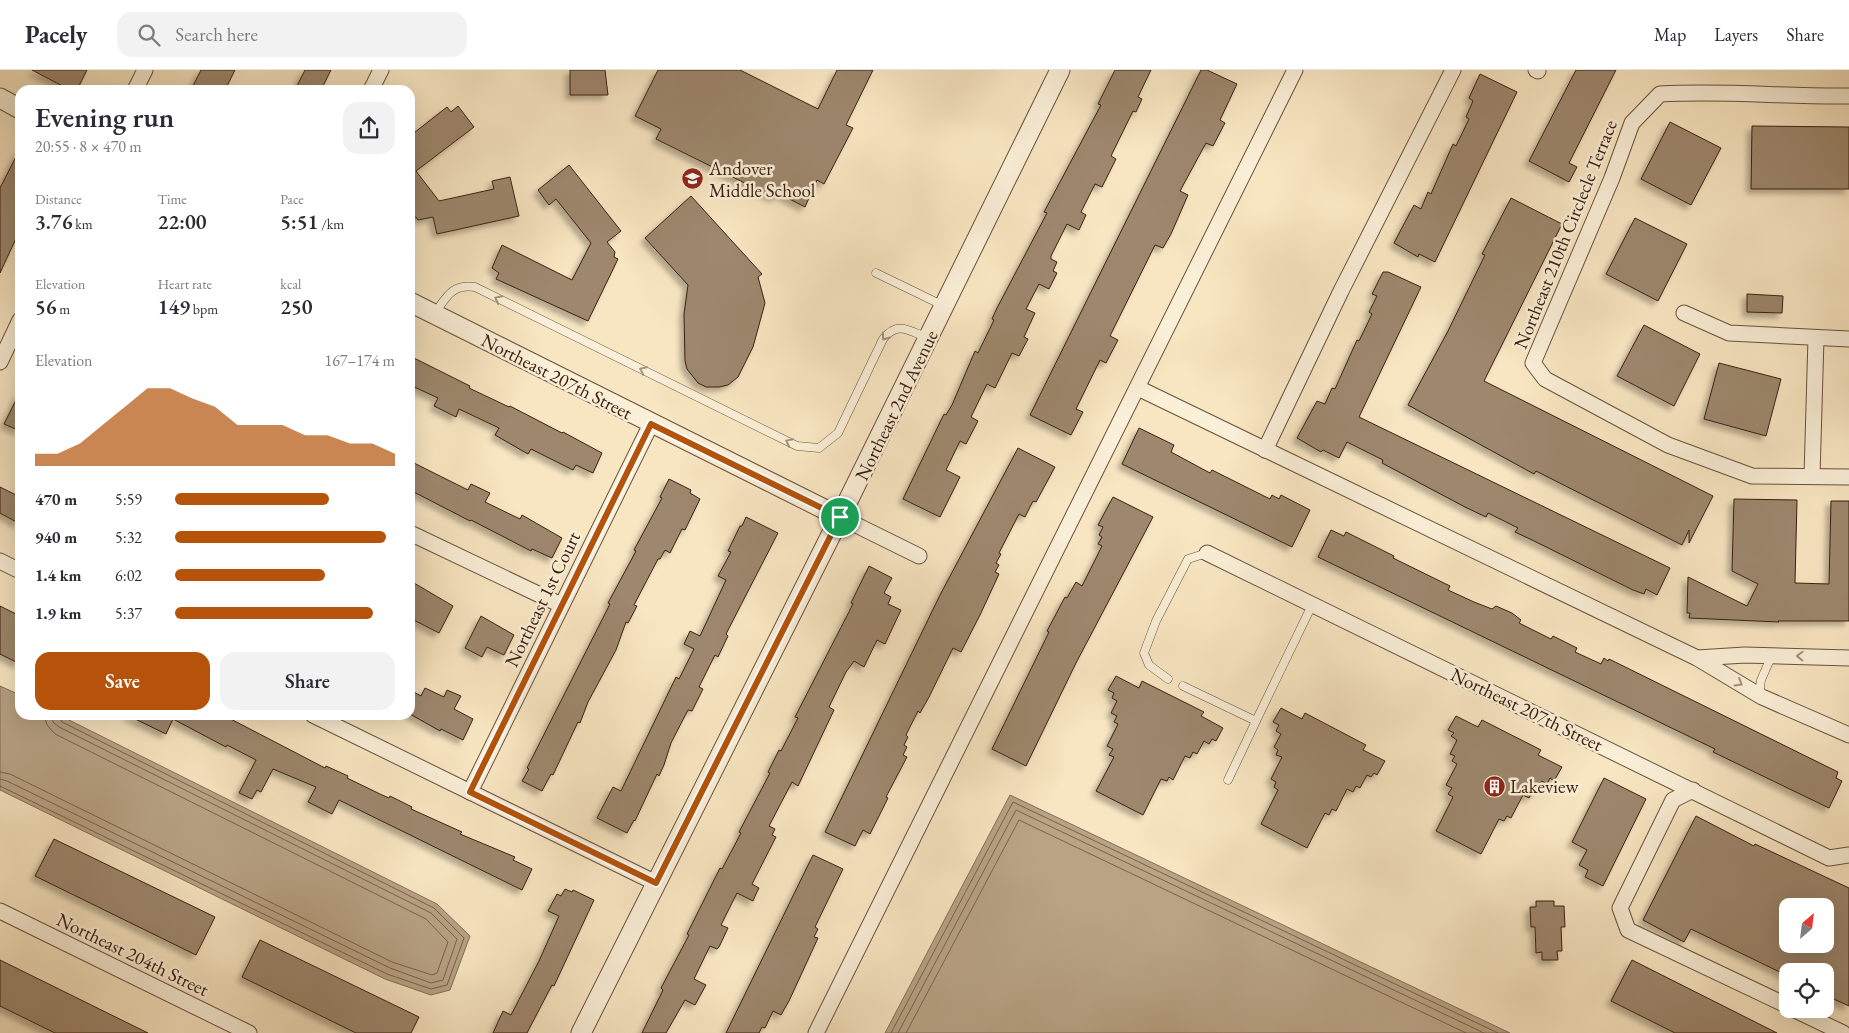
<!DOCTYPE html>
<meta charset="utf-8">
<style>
body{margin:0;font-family:"EB Garamond",serif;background:#f2f2f3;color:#2b2b33;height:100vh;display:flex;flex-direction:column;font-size:19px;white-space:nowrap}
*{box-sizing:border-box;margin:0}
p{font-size:16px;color:#7c7c81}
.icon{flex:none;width:28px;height:28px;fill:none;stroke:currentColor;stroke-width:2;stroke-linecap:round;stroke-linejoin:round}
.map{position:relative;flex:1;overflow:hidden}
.side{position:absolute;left:15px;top:15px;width:400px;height:635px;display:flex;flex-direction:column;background:#fff;border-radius:15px;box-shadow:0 5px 20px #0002}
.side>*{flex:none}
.needle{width:32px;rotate:28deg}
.fabs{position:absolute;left:1779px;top:828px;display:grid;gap:10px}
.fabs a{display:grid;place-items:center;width:55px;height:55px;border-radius:10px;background:#fff;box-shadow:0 5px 20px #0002;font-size:25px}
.pin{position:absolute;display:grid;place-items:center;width:42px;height:42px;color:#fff;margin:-21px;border:2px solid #fff;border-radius:50%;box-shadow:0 1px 5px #0007}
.round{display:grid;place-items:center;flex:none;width:52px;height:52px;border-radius:15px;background:#f2f2f3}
.head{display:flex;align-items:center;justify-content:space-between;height:85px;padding:0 20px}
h1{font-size:28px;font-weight:600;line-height:38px}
.metrics{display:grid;grid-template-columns:repeat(3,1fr);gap:8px;height:85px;padding:5px 20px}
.metrics div{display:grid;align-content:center}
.metrics b{font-size:21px;font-weight:600}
.metrics small{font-size:14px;font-weight:400}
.metrics p{font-size:14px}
.chart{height:140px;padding:10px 20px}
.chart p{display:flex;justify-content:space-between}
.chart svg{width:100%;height:90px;margin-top:5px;fill:#b45309;opacity:.7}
.primary-button{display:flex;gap:10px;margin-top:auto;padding:10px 20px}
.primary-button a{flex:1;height:58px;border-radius:15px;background:#b45309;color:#fff;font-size:20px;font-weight:600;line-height:58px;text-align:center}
.primary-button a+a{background:#f2f2f3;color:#2b2b33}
ul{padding:0 20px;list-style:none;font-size:16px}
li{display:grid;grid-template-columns:80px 60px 1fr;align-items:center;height:38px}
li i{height:12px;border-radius:6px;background:#b45309}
header{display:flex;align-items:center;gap:30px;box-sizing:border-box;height:70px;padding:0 25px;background:#fff;border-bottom:1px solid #e1e1e2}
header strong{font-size:24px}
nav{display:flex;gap:28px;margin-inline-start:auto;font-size:18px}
.search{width:350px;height:45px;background:#f2f2f3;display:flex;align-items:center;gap:12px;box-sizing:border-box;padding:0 18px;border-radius:15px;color:#7c7c81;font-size:19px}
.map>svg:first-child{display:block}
.water{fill:#b8a385;stroke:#866f56}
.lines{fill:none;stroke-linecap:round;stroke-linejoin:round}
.shore{stroke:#7a624a;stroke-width:1}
.building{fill:#9d876d;stroke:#3b2010;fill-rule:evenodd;filter:url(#shadow)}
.service-casing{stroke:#6a523c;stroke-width:9}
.minor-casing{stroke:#6a523c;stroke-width:17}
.tertiary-casing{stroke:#6a523c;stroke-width:21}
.service{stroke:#faefd7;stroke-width:8}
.minor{stroke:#faefd7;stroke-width:15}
.tertiary{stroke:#faefd7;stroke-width:19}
.oneway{stroke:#a4927d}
.route-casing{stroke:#fff;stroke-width:10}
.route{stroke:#b45309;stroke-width:6}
.labels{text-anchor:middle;stroke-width:5;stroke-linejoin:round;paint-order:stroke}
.poi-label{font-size:19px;fill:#3b2010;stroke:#faefd7;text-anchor:start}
.street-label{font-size:19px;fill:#3b2010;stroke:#faefd7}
</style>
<header>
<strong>Pacely</strong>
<div class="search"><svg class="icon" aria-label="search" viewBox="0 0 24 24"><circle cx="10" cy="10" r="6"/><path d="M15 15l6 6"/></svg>Search here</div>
<nav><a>Map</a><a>Layers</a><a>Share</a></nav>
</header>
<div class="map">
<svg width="1849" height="963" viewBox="0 0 1849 963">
<defs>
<filter id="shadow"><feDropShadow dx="-4.5" dy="4.5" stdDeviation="2.5" flood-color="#0004"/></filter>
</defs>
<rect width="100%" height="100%" fill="#f8e6c2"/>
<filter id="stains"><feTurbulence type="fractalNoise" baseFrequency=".004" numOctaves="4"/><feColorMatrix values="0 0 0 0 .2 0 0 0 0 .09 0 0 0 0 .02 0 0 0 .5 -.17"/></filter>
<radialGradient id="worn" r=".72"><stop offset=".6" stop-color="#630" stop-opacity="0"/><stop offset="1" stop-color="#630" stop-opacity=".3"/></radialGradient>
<g class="water">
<path d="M 0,616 L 20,625 L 20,645 L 59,645 L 437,834 L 470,866 L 450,920 L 431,925 L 385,909 L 0,720 Z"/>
<path d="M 1010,725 L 1510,963 L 885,963 Z"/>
</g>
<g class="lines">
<g class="shore">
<path d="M 0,702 L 10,704 L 392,892 L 432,905 L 437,903 L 448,872 L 426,849 L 55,664 L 47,655 L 44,645"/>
<path d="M 0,709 L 7,711 L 390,898 L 431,913 L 443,910 L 457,869 L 431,843 L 59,657 L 53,652 L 52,645"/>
<path d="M 0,716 L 387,904 L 431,919 L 447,915 L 464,868 L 434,838 L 62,652 L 58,645"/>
<path d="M 891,963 L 1013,732 L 1498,963"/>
<path d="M 898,963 L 1016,740 L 1484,963"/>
<path d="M 906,963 L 1019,750 L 1466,963"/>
</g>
</g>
<g class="building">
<path d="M 32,0 L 87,0 L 77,20 L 70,20 Z"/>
<path d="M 201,0 L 235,0 L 225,20 L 191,20 Z"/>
<path d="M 305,0 L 331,0 L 321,20 L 295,20 Z"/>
<path d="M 570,0 L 605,0 L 608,25 L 570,25 Z"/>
<path d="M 658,0 L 740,0 L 818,39 L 837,0 L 873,0 L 846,55 L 853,58 L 824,114 L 817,110 L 805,137 L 778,123 L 775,128 L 656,69 L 661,59 L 635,46 Z"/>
<path d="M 1115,0 L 1151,0 L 1138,27 L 1142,29 L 1136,42 L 1133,41 L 1111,86 L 1116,89 L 1102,117 L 1095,114 L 1081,142 L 1086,145 L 1079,160 L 1067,154 L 1051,186 L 1051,189 L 1057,192 L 1053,201 L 1057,203 L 1049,219 L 1039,214 L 1026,239 L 1035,243 L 1024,267 L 1028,269 L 1019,286 L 1012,283 L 995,318 L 987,314 L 971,347 L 978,351 L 966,374 L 960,371 L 946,400 L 960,407 L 940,447 L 903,429 L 944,344 L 946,345 L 952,335 L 975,281 L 978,283 L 994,250 L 992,249 L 997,238 L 1047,143 L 1044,142 L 1101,35 L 1098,34 Z"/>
<path d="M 1201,0 L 1207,0 L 1237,14 L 1220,50 L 1225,53 L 1213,76 L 1206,73 L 1180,121 L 1188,125 L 1171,164 L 1163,178 L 1155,175 L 1110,266 L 1118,270 L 1106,293 L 1100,290 L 1076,339 L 1083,342 L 1071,365 L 1030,345 Z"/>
<path d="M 1576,0 L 1616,0 L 1569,93 L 1577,97 L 1569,112 L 1529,91 Z"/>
<path d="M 1480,4 L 1517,22 L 1435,192 L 1419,184 L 1418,187 L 1394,173 L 1414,135 L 1421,139 L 1428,122 L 1431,124 L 1453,74 L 1456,76 L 1469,49 L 1466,47 L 1473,31 L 1469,28 Z"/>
<path d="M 458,36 L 474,57 L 416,101 L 439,131 L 494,119 L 492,111 L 510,107 L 519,146 L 437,164 L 433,147 L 418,150 L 416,147 L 410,148 L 410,66 L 447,37 L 451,42 Z"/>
<path d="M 1670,52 L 1721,78 L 1691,135 L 1641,109 Z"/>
<path d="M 1752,56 L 1849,57 L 1849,119 L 1751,119 Z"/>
<path d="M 20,79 L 20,160 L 0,203 L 0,118 Z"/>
<path d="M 569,95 L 621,161 L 607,172 L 615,182 L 614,187 L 618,189 L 588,251 L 496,209 L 499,203 L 492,198 L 502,175 L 572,210 L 591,173 L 556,129 L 549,135 L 538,120 Z"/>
<path d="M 691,126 L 762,204 L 758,207 L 765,233 L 753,277 L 738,307 L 728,315 L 719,317 L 706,317 L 698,313 L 687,299 L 685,291 L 684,244 L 688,215 L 645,168 Z"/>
<path d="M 1511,128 L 1562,154 L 1484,311 L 1713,426 L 1689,473 L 1689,460 L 1682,475 L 1536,401 L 1534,404 L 1408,335 L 1448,261 L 1485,185 L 1482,184 Z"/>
<path d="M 1635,148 L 1687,174 L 1658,231 L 1606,204 Z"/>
<path d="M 1383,202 L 1388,202 L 1421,217 L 1359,347 L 1670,498 L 1657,525 L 1646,519 L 1644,524 L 1633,520 L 1532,470 L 1515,462 L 1518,458 L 1488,443 L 1486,447 L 1465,437 L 1382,393 L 1383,390 L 1347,372 L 1339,388 L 1323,380 L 1321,382 L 1297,368 L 1317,331 L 1325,334 L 1332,318 L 1335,319 L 1357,270 L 1359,271 L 1372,244 L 1369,242 L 1377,226 L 1372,224 Z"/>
<path d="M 1747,224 L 1783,226 L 1782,243 L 1747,242 Z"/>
<path d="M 1644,255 L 1700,284 L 1674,336 L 1617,306 Z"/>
<path d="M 410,286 L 470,316 L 469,318 L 509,337 L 510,336 L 562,363 L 563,362 L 602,383 L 593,403 L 576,395 L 573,400 L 531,379 L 528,384 L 495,365 L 499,358 L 459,339 L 456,347 L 434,336 L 438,328 L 410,315 Z"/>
<path d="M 1719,293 L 1781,309 L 1766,366 L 1704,349 Z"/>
<path d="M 20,322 L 20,361 L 4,354 Z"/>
<path d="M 1139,358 L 1174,375 L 1171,382 L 1210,403 L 1212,400 L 1270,429 L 1272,425 L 1279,429 L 1281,425 L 1310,440 L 1292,477 L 1122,394 Z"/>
<path d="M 1018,378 L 1055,397 L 1036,432 L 1033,431 L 1025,447 L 1019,444 L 999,483 L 1001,484 L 996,493 L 999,495 L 995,502 L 999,504 L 980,545 L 961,582 L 953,578 L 929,627 L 920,643 L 918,641 L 906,665 L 908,667 L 904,675 L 907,677 L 903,685 L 907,687 L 886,727 L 888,728 L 870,764 L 863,760 L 855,776 L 825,762 L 940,525 Z"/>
<path d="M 410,391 L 468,420 L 471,414 L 490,423 L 485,432 L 520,449 L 522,445 L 562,468 L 552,488 L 532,479 L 531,481 L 471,450 L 470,451 L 410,420 Z"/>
<path d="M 669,409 L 691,420 L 690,423 L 700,429 L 685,460 L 682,459 L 670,483 L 665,480 L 660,489 L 658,489 L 634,535 L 637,536 L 628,553 L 626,552 L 616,580 L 588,632 L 580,653 L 578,652 L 553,705 L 551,704 L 542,721 L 522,711 L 529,699 L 527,698 L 610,534 L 608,533 L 636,481 L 634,480 L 662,428 L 660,427 Z"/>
<path d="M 0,417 L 20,427 L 20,454 L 0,443 Z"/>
<path d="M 1113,427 L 1153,447 L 1076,593 L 1026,696 L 992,679 L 1049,562 L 1047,561 L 1065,527 L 1067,528 L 1076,512 L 1082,516 L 1102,476 L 1098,474 L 1102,467 L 1099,465 L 1103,457 L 1098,455 Z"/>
<path d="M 1734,429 L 1797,430 L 1795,513 L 1829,514 L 1831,431 L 1849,431 L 1849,551 L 1778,551 L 1779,552 L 1689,548 L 1690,543 L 1687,543 L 1688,507 L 1747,536 L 1758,514 L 1732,501 Z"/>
<path d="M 746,447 L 778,463 L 726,564 L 728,566 L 718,587 L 715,585 L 699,617 L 703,619 L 692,641 L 688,640 L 671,673 L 664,695 L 659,706 L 657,704 L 635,751 L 634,750 L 627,763 L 597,748 L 613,717 L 621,721 L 676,607 L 679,609 L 694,579 L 684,574 L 690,561 L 700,566 L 726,510 L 718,506 L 731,482 L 728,481 L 740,456 L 742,456 Z"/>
<path d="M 1331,460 L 1344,466 L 1346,462 L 1394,486 L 1393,488 L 1450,516 L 1448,520 L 1474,532 L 1492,539 L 1496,536 L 1512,543 L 1521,550 L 1519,553 L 1551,569 L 1553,566 L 1577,578 L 1575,582 L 1601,594 L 1604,588 L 1608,591 L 1609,589 L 1838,702 L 1836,708 L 1842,711 L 1829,738 L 1713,682 L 1715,679 L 1318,487 Z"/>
<path d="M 869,496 L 892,508 L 884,523 L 891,527 L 888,534 L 901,540 L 885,574 L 877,570 L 864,597 L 854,591 L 846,602 L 829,637 L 834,640 L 808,695 L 798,716 L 792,712 L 769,756 L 775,759 L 772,765 L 776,767 L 752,814 L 759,818 L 756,824 L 753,831 L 737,823 L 721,855 L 728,858 L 719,877 L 717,879 L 710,876 L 694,909 L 706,915 L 695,935 L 685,930 L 666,963 L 642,963 L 663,920 L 661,918 L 689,865 L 687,864 L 720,798 L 722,799 L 741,763 L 739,762 L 770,703 L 768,702 L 779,680 L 781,681 L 798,648 L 795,647 L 853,534 L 851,533 Z"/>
<path d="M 414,513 L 453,536 L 439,563 L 410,548 L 410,521 Z"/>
<path d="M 0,536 L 20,546 L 20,594 L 0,584 Z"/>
<path d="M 481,546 L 514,565 L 504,585 L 487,577 L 482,587 L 465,578 Z"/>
<path d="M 1116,606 L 1139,618 L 1142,611 L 1204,642 L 1201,646 L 1223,658 L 1216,671 L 1212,669 L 1209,674 L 1204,671 L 1197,684 L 1193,682 L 1190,688 L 1185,686 L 1173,710 L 1169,707 L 1167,711 L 1161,709 L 1143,745 L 1096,721 L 1114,687 L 1109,685 L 1113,679 L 1107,676 L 1118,654 L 1114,652 L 1117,646 L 1111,643 L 1117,631 L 1112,628 L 1114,623 L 1108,620 Z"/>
<path d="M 425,618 L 444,627 L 447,620 L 461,626 L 454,639 L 473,649 L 463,670 L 441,659 L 440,661 L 410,644 L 410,620 L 421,626 Z"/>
<path d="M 1281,638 L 1302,649 L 1305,643 L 1366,675 L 1363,680 L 1385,691 L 1377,705 L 1374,703 L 1371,707 L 1367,705 L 1360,718 L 1356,716 L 1353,722 L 1347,719 L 1336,741 L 1332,739 L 1329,745 L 1325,743 L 1307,778 L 1261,754 L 1278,720 L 1274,717 L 1276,712 L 1271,709 L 1282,687 L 1276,685 L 1278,680 L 1274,677 L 1281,664 L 1276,661 L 1279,655 L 1273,652 Z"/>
<path d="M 127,645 L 223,645 L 325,698 L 326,696 L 348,706 L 347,708 L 380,724 L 389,728 L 390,726 L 412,737 L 411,739 L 462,762 L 460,764 L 515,787 L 513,790 L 532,799 L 522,820 L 339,730 L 332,744 L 308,732 L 316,717 L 273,699 L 261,722 L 257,720 L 252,729 L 239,723 L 256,690 L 227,675 L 226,677 L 173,649 L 166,664 Z"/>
<path d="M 1456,646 L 1478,657 L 1482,650 L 1541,680 L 1538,685 L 1562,697 L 1554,711 L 1550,708 L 1547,714 L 1542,711 L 1535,724 L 1532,722 L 1529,728 L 1523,725 L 1511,748 L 1507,746 L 1504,751 L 1499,749 L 1481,784 L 1436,761 L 1453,727 L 1448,724 L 1452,718 L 1446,715 L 1457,694 L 1452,691 L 1455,686 L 1450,684 L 1457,670 L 1451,666 L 1454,663 L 1448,660 Z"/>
<path d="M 1604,708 L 1646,729 L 1603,816 L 1585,807 L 1588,800 L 1579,795 L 1587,780 L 1572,772 Z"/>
<path d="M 1696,746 L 1754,776 L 1755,774 L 1849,818 L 1849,936 L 1825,925 L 1825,901 L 1788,901 L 1788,906 L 1691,859 L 1684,872 L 1643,850 ZM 1788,836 L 1825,836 L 1825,874 L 1788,874 Z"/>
<path d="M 54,769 L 215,847 L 196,885 L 35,806 Z"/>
<path d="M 813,785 L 843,799 L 815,857 L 818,859 L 814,867 L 818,868 L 789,931 L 781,945 L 773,941 L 765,958 L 762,957 L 759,963 L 726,963 Z"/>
<path d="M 565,819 L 572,822 L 573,820 L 594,830 L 554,916 L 552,915 L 527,963 L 493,963 L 503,941 L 511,945 L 539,891 L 559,846 L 548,841 L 557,824 L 561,826 Z"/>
<path d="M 1536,831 L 1554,831 L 1554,836 L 1564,836 L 1565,857 L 1561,857 L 1562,881 L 1557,881 L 1558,890 L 1542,890 L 1542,882 L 1536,883 L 1535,857 L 1531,857 L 1530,837 L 1536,837 Z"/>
<path d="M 260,870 L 419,947 L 411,963 L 356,963 L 242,907 Z"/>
<path d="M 0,890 L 148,963 L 55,963 L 0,936 Z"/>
<path d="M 1632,890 L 1777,963 L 1675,963 L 1611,931 Z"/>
</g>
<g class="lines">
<defs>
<g id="service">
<path d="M 876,203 L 944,236"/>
<path d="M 434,244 C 447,227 451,214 475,217 L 797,376 L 819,378 L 838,363 L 883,269 C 898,250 909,261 928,268"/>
<path d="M 1168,609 L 1149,595 L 1144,583 L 1156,551 L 1188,489 L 1207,483"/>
<path d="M 1183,616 L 1256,651 L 1313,533"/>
<path d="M 1759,625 L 1761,610 L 1772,585"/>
<path d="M 1228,710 L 1256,651"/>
</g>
<g id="minor">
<path d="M 1536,0 L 1538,1"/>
<path d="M 135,20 L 145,0"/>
<path d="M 371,20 L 381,0"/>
<path d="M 1849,26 C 1785,27 1724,20 1660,24 L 1632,53 L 1612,108 L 1533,293 L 1545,309 L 1668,375 L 1752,406 L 1849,407"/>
<path d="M 1684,243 L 1729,263 L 1849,269"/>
<path d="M 0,292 L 20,250"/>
<path d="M 1138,318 L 1697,588 L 1762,627 L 1849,665"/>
<path d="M 1265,380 L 1341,221 L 1453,0"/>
<path d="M 1812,406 L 1816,268"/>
<path d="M 840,447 L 919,486"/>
<path d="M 410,463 L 561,535"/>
<path d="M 1207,483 L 1829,788 L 1849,785"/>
<path d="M 0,491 L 20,501"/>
<path d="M 1697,588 L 1745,585 L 1849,588"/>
<path d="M 313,645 L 656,813"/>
<path d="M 1693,720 L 1673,730 L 1620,838 L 1628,860 L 1788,936"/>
<path d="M 470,722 L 651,354"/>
<path d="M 0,841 L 249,963"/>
<path d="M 1793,939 L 1843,963"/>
<path d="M 816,963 L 1295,0"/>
</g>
<g id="tertiary">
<path d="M 0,28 L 20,39"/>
<path d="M 410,232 L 840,447"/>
<path d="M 581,963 L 840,447 L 1060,0"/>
</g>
</defs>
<use href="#service" class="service-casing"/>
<use href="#minor" class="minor-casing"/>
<use href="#tertiary" class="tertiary-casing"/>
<use href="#service" class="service"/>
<use href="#minor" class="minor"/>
<use href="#tertiary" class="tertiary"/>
</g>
<defs><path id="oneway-chevron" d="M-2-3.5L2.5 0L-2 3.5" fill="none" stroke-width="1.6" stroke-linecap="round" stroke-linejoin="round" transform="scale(1.25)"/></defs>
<g class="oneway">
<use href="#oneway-chevron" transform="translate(498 229) rotate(-154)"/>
<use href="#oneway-chevron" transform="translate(885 267) rotate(126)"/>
<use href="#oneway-chevron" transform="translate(643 300) rotate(-154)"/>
<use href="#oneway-chevron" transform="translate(789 372) rotate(-154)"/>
<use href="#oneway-chevron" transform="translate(1800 586) rotate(-178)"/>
<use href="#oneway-chevron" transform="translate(1739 613) rotate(31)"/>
</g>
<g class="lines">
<defs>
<path id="route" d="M 651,354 L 840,447 L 656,813 L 470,722 Z"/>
</defs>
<use href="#route" class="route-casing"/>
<use href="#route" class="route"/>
</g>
<defs>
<symbol id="school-disc" viewBox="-11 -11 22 22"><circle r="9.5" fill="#8f2418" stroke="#faefd7"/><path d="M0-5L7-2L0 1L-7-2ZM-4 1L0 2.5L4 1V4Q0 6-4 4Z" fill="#fff"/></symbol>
<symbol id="building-disc" viewBox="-11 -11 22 22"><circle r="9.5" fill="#8f2418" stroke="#faefd7"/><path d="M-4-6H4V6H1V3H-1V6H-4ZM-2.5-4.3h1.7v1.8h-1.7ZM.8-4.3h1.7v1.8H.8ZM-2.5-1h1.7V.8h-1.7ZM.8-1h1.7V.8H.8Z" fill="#fff"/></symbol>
</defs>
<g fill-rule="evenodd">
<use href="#school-disc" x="680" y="96" width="25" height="25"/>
<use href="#building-disc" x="1482" y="704" width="25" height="25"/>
</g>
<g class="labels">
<g class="poi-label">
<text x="709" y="105">Andover<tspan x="709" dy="22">Middle School</tspan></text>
<text x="1510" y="723">Lakeview</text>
</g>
<g class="street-label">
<text transform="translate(1565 164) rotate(-68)" y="7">Northeast 210th Circlecle Terrace</text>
<text transform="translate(557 306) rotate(27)" y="7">Northeast 207th Street</text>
<text transform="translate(896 335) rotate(-64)" y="7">Northeast 2nd Avenue</text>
<text transform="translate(542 529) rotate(-64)" y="7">Northeast 1st Court</text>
<text transform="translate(1527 639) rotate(26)" y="7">Northeast 207th Street</text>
<text transform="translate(133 884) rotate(26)" y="7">Northeast 204th Street</text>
</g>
</g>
<rect width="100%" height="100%" filter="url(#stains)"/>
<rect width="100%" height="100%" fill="url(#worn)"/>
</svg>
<div class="fabs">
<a><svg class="needle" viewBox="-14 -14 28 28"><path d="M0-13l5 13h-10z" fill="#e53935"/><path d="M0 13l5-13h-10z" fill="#7c7c81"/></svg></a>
<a><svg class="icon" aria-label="locate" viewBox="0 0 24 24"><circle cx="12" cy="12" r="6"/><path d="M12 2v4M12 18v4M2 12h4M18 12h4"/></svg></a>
</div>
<div class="pin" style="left:840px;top:447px;background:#1e9e55"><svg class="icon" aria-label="arrive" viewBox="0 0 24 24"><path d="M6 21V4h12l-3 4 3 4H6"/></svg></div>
<section class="side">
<div class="head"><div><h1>Evening run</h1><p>20:55 · 8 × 470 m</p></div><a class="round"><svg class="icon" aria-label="share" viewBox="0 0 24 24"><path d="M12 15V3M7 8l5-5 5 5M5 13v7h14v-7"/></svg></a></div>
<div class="metrics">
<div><p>Distance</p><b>3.76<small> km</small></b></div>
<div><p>Time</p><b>22:00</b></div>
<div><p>Pace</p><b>5:51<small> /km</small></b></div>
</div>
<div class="metrics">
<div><p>Elevation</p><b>56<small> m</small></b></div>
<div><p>Heart rate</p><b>149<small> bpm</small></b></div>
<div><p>kcal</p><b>250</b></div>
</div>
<div class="chart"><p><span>Elevation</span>167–174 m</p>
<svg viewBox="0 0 160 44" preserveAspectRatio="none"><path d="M0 44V38L10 38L20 33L30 24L40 15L50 6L60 6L70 11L80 15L90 24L100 24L110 24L120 29L130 29L140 33L150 33L160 38V44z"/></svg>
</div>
<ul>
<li><b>470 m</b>5:59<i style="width:70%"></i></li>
<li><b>940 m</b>5:32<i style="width:96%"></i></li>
<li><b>1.4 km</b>6:02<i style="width:68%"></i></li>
<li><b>1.9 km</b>5:37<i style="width:90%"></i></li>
</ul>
<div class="primary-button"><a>Save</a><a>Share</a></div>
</section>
</div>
